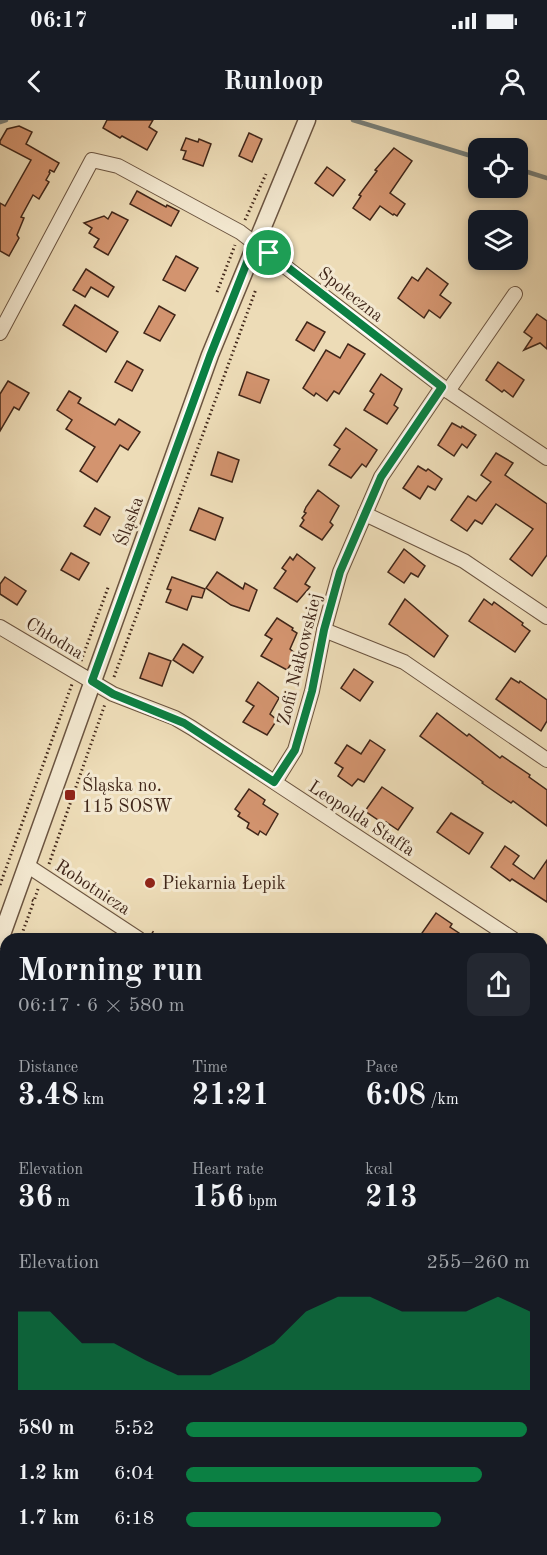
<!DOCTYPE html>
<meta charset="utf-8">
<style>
body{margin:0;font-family:"Old Standard TT",serif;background:#242831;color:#f1f3f6;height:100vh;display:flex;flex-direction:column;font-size:22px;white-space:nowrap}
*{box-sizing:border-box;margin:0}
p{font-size:20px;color:#9ea1a6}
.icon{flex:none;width:33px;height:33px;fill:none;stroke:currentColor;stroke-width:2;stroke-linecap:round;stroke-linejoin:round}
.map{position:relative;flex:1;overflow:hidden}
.details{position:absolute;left:0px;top:813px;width:548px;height:622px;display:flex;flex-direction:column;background:#171b24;border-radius:18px 18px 0 0;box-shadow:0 3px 9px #0003}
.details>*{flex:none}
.controls{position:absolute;left:468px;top:18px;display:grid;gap:12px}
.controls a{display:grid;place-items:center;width:60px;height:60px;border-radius:12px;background:#171b24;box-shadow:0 3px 9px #0003;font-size:30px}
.pin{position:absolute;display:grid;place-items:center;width:51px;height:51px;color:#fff;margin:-26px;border:3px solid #fff;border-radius:50%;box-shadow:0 2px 6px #0007}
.round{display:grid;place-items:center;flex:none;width:63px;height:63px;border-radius:12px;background:#242831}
.overview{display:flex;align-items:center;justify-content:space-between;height:102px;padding:0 18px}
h1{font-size:33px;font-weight:600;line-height:45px}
.stats{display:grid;grid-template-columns:repeat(3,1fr);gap:9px;height:102px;padding:6px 18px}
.stats div{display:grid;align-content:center}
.stats b{font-size:30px;font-weight:600}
.stats small{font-size:16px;font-weight:400}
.stats p{font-size:16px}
.chart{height:168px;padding:12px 18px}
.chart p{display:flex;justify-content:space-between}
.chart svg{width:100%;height:108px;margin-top:6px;fill:#0b8043;opacity:.7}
ul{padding:0 18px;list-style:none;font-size:20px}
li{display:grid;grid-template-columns:96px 72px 1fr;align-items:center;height:45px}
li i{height:15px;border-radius:8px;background:#0b8043}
.status{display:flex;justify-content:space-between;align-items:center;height:42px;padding:0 30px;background:#171b24;direction:ltr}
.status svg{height:16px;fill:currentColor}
header{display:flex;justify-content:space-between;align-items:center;height:78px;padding:0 18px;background:#171b24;font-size:27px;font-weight:600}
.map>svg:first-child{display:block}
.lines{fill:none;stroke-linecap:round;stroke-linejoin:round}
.stream{stroke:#777e78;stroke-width:4.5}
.building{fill:#d3946f;stroke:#402619;stroke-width:1.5}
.minor-casing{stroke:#6b5440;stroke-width:16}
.tertiary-casing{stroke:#6b5440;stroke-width:19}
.path{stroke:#402619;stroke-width:3;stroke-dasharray:1.5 3;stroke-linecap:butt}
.minor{stroke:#f3e8d0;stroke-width:14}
.tertiary{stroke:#f3e8d0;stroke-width:16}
.route-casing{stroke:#fff;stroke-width:12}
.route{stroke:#0b8043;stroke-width:8}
.poi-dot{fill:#8f2418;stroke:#f3e8d0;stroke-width:2}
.labels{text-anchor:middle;stroke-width:6;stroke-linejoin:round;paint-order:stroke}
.street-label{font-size:18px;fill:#402619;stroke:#f3e8d0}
.poi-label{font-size:18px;fill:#402619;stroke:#f3e8d0;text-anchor:start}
</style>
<div class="status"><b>06:17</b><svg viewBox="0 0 49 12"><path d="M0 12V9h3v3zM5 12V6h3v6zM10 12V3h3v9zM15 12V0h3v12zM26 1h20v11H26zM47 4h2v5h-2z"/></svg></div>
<header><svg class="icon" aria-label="back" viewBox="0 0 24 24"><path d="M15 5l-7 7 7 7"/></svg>Runloop<svg class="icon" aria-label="person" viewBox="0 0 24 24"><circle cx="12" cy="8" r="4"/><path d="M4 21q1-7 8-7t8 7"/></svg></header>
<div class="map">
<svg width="547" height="1435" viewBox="0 0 547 1435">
<rect width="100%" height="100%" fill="#eddcb7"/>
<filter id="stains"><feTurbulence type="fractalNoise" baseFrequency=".00333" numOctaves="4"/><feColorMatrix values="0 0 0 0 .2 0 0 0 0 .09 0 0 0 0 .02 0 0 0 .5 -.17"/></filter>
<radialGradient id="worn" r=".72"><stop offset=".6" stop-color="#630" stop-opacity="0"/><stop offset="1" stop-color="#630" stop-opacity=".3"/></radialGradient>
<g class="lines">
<g class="stream">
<path d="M 353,0 L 478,38"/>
<path d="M 0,2 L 6,0"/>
<path d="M 518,49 L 547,58"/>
</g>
</g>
<g class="building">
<path d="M 107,0 L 153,0 L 149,7 L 157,12 L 147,30 L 122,16 L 120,18 L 103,8 Z"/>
<path d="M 19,6 L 32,12 L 26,24 L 59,43 L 54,52 L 50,50 L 49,52 L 50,53 L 46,60 L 49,62 L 39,79 L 33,75 L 21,97 L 24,98 L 17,115 L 19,118 L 9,136 L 0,131 L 0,83 L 5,86 L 31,40 L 0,24 L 0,21 L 7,9 Z"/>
<path d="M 249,13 L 262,19 L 252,42 L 239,36 Z"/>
<path d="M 186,18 L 198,22 L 199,19 L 211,24 L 203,46 L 183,39 L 186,31 L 181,30 Z"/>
<path d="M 394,28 L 412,41 L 390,73 L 405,84 L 397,96 L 394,94 L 393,95 L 380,86 L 370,100 L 353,88 L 361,76 L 359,75 L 377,51 L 375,50 Z"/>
<path d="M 327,47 L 345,60 L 333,76 L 315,63 Z"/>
<path d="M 137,71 L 166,87 L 167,85 L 179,91 L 171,106 L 130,84 Z"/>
<path d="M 112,92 L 128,100 L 108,135 L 94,127 L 99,119 L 89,113 L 92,108 L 84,103 L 104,96 L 108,99 Z"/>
<path d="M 176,136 L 198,148 L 185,171 L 163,160 Z"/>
<path d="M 427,148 L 448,164 L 440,175 L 451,183 L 440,198 L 429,190 L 424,198 L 398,178 L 412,157 L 418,161 Z"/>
<path d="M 86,149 L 114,167 L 108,177 L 91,167 L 85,177 L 73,170 Z"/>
<path d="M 75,185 L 118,212 L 106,232 L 63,205 Z"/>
<path d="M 159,186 L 175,195 L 160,221 L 144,213 Z"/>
<path d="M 537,194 L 547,201 L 547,229 L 540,223 L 524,230 L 532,218 L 524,212 Z"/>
<path d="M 307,202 L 325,212 L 314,231 L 296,220 Z"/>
<path d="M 348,224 L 365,234 L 339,274 L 334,271 L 327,281 L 316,273 L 314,276 L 303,268 L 326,230 L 340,238 Z"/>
<path d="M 127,241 L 143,250 L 132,271 L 115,262 Z"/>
<path d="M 498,242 L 524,260 L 513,277 L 504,270 L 502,272 L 486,260 Z"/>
<path d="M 247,252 L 269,260 L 260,283 L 239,275 Z"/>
<path d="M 381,254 L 402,269 L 394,285 L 398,288 L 387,304 L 364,290 L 374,274 L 370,271 Z"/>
<path d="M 8,261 L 29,273 L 19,290 L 14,287 L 0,311 L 0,274 Z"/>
<path d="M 69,271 L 81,278 L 78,283 L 115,305 L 119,299 L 140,312 L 128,330 L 120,325 L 97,362 L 80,351 L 95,327 L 66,309 L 72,300 L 57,290 Z"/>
<path d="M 452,303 L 461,308 L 462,306 L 476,315 L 467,328 L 462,324 L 454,336 L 438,325 Z"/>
<path d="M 346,308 L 377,330 L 366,347 L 362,344 L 351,358 L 329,345 L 340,329 L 334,325 Z"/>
<path d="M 218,332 L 239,340 L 232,362 L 211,355 Z"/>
<path d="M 496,333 L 513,343 L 505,355 L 547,384 L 547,435 L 532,456 L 510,439 L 533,409 L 496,384 L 482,404 L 475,400 L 467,411 L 451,400 L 468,376 L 476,381 L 491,362 L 481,355 Z"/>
<path d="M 418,346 L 426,351 L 428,349 L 442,359 L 435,370 L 428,366 L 420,379 L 403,368 Z"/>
<path d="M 318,370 L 339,386 L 330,402 L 333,405 L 322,420 L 300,406 L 304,400 L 302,398 L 306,393 L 304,392 L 306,387 Z"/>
<path d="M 95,388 L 110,397 L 100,415 L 84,406 Z"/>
<path d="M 199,388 L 223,398 L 215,420 L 190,410 Z"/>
<path d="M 404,429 L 425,446 L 418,457 L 411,453 L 404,463 L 388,452 Z"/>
<path d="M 71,433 L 89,443 L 79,460 L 61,450 Z"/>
<path d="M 297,434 L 315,448 L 305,464 L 310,467 L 297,482 L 274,468 L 286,451 L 282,448 L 290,437 L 293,440 Z"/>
<path d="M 217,452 L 243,469 L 245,463 L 257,470 L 249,491 L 231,485 L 206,468 Z"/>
<path d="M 5,457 L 26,471 L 17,485 L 0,474 L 0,464 Z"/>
<path d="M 172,457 L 205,469 L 202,478 L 192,476 L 187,490 L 166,482 L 171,470 L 167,469 Z"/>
<path d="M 405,479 L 448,516 L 434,537 L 389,504 Z"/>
<path d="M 484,479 L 492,485 L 494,482 L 523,503 L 522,505 L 530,511 L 515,532 L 469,501 Z"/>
<path d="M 277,498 L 293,508 L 292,510 L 297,513 L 290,529 L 297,535 L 287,550 L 261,536 L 272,519 L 265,515 Z"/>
<path d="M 183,524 L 203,537 L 193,553 L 173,540 Z"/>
<path d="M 149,533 L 171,541 L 162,566 L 140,558 Z"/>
<path d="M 354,549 L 373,562 L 360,581 L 341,568 Z"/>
<path d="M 511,558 L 519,563 L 520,561 L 547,580 L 547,601 L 541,611 L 496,579 Z"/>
<path d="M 258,562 L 279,578 L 270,594 L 277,600 L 267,615 L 243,602 L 254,586 L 246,581 Z"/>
<path d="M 437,593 L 467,616 L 469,614 L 500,638 L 502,636 L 530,655 L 529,657 L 547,670 L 547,706 L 513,681 L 511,683 L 482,663 L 483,662 L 420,616 Z"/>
<path d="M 370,620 L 385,630 L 364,662 L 358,659 L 352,666 L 338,656 L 343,648 L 335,643 L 347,625 L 361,634 Z"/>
<path d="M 382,667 L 413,688 L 398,710 L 386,702 L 384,704 L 365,691 Z"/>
<path d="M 249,669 L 265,680 L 263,684 L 278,694 L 266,715 L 260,711 L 258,715 L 247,708 L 249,703 L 238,696 L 240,693 L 235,689 Z"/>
<path d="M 451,693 L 483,713 L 469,734 L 437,712 Z"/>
<path d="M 505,726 L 519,736 L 513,744 L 534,759 L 547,740 L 547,782 L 512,759 L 510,761 L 491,747 Z"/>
<path d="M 436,793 L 452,804 L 450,807 L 468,819 L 431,819 L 422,813 Z"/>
</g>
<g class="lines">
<defs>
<g id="minor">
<path d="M 0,213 L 92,40 L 118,46 L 240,112 L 448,271 L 547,338"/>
<path d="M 448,271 L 515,174"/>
<path d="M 365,394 L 464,441 L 547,497"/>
<path d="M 0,507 L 113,574 L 175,598 L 192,608 L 513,819"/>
<path d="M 324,510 L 404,542 L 547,640"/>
<path d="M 275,662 L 295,630 L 312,571 L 324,510 L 340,452 L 381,357 L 442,267"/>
<path d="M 28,746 L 139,819"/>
<path d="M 542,838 L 547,841"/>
<path d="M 542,1086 L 547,1089"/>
<path d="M 0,1115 L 6,1118"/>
<path d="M 542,1323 L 547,1326"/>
<path d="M 0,1419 L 6,1423"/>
<path d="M 542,1426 L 547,1417"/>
<path d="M 17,1430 L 26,1435"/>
</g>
<path id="tertiary" d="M 0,820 L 210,235 L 307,0"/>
</defs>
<use href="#minor" class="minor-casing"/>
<use href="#tertiary" class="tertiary-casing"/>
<g class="path">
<path d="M 245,100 L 266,54"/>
<path d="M 217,172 L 235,125"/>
<path d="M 81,541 L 109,465"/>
<path d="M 114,557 L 256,169"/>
<path d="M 49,744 L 105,584"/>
<path d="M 0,765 L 72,564"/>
<path d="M 32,780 L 34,781 L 38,769"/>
<path d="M 152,812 L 163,819"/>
<path d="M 20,819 L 34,781"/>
<path d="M 0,872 L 6,856"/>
</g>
<use href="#minor" class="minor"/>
<use href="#tertiary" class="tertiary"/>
</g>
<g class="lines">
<defs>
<path id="route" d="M 255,122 L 442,267 L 381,357 L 340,452 L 324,510 L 312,571 L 295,630 L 274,662 L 184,603 L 113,574 L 92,561 L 210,236 Z"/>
</defs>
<use href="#route" class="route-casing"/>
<use href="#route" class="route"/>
</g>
<g class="poi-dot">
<rect x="64" y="669" width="12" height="12" rx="3"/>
<circle cx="150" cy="763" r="6"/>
</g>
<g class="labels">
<g class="street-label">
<text transform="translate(351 174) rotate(38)" y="6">Społeczna</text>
<text transform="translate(129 401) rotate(-70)" y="6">Śląska</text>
<text transform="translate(55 518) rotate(31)" y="6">Chłodna</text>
<text transform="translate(299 539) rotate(-76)" y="6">Zofii Nałkowskiej</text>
<text transform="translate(362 698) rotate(33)" y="6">Leopolda Staffa</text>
<text transform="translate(93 767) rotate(33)" y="6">Robotnicza</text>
</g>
<g class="poi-label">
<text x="82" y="671">Śląska no.<tspan x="82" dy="21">115 SOSW</tspan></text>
<text x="162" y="769">Piekarnia Łepik</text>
</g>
</g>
<rect width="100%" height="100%" filter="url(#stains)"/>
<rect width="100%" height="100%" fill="url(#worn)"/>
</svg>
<div class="controls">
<a><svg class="icon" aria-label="locate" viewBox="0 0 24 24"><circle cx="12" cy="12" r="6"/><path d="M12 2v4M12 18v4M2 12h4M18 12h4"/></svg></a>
<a><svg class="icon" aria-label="layers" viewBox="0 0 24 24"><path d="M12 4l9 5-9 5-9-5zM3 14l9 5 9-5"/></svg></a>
</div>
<div class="pin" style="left:269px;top:133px;background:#1e9e55"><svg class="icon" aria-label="arrive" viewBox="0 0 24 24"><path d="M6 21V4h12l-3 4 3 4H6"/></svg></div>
<section class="details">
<div class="overview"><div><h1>Morning run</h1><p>06:17 · 6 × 580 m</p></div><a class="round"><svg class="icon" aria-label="share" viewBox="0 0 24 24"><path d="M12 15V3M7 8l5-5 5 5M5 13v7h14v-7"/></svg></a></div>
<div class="stats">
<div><p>Distance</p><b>3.48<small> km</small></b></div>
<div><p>Time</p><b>21:21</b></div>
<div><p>Pace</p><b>6:08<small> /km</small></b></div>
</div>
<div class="stats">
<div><p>Elevation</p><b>36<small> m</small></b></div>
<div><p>Heart rate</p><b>156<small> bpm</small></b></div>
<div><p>kcal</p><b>213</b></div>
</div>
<div class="chart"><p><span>Elevation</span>255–260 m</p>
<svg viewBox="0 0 160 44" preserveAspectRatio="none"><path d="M0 44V12L10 12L20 25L30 25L40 32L50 38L60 38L70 32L80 25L90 12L100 6L110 6L120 12L130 12L140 12L150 6L160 12V44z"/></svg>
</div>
<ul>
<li><b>580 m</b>5:52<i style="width:99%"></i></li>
<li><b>1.2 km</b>6:04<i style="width:86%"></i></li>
<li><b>1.7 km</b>6:18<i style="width:74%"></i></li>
</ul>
</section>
</div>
